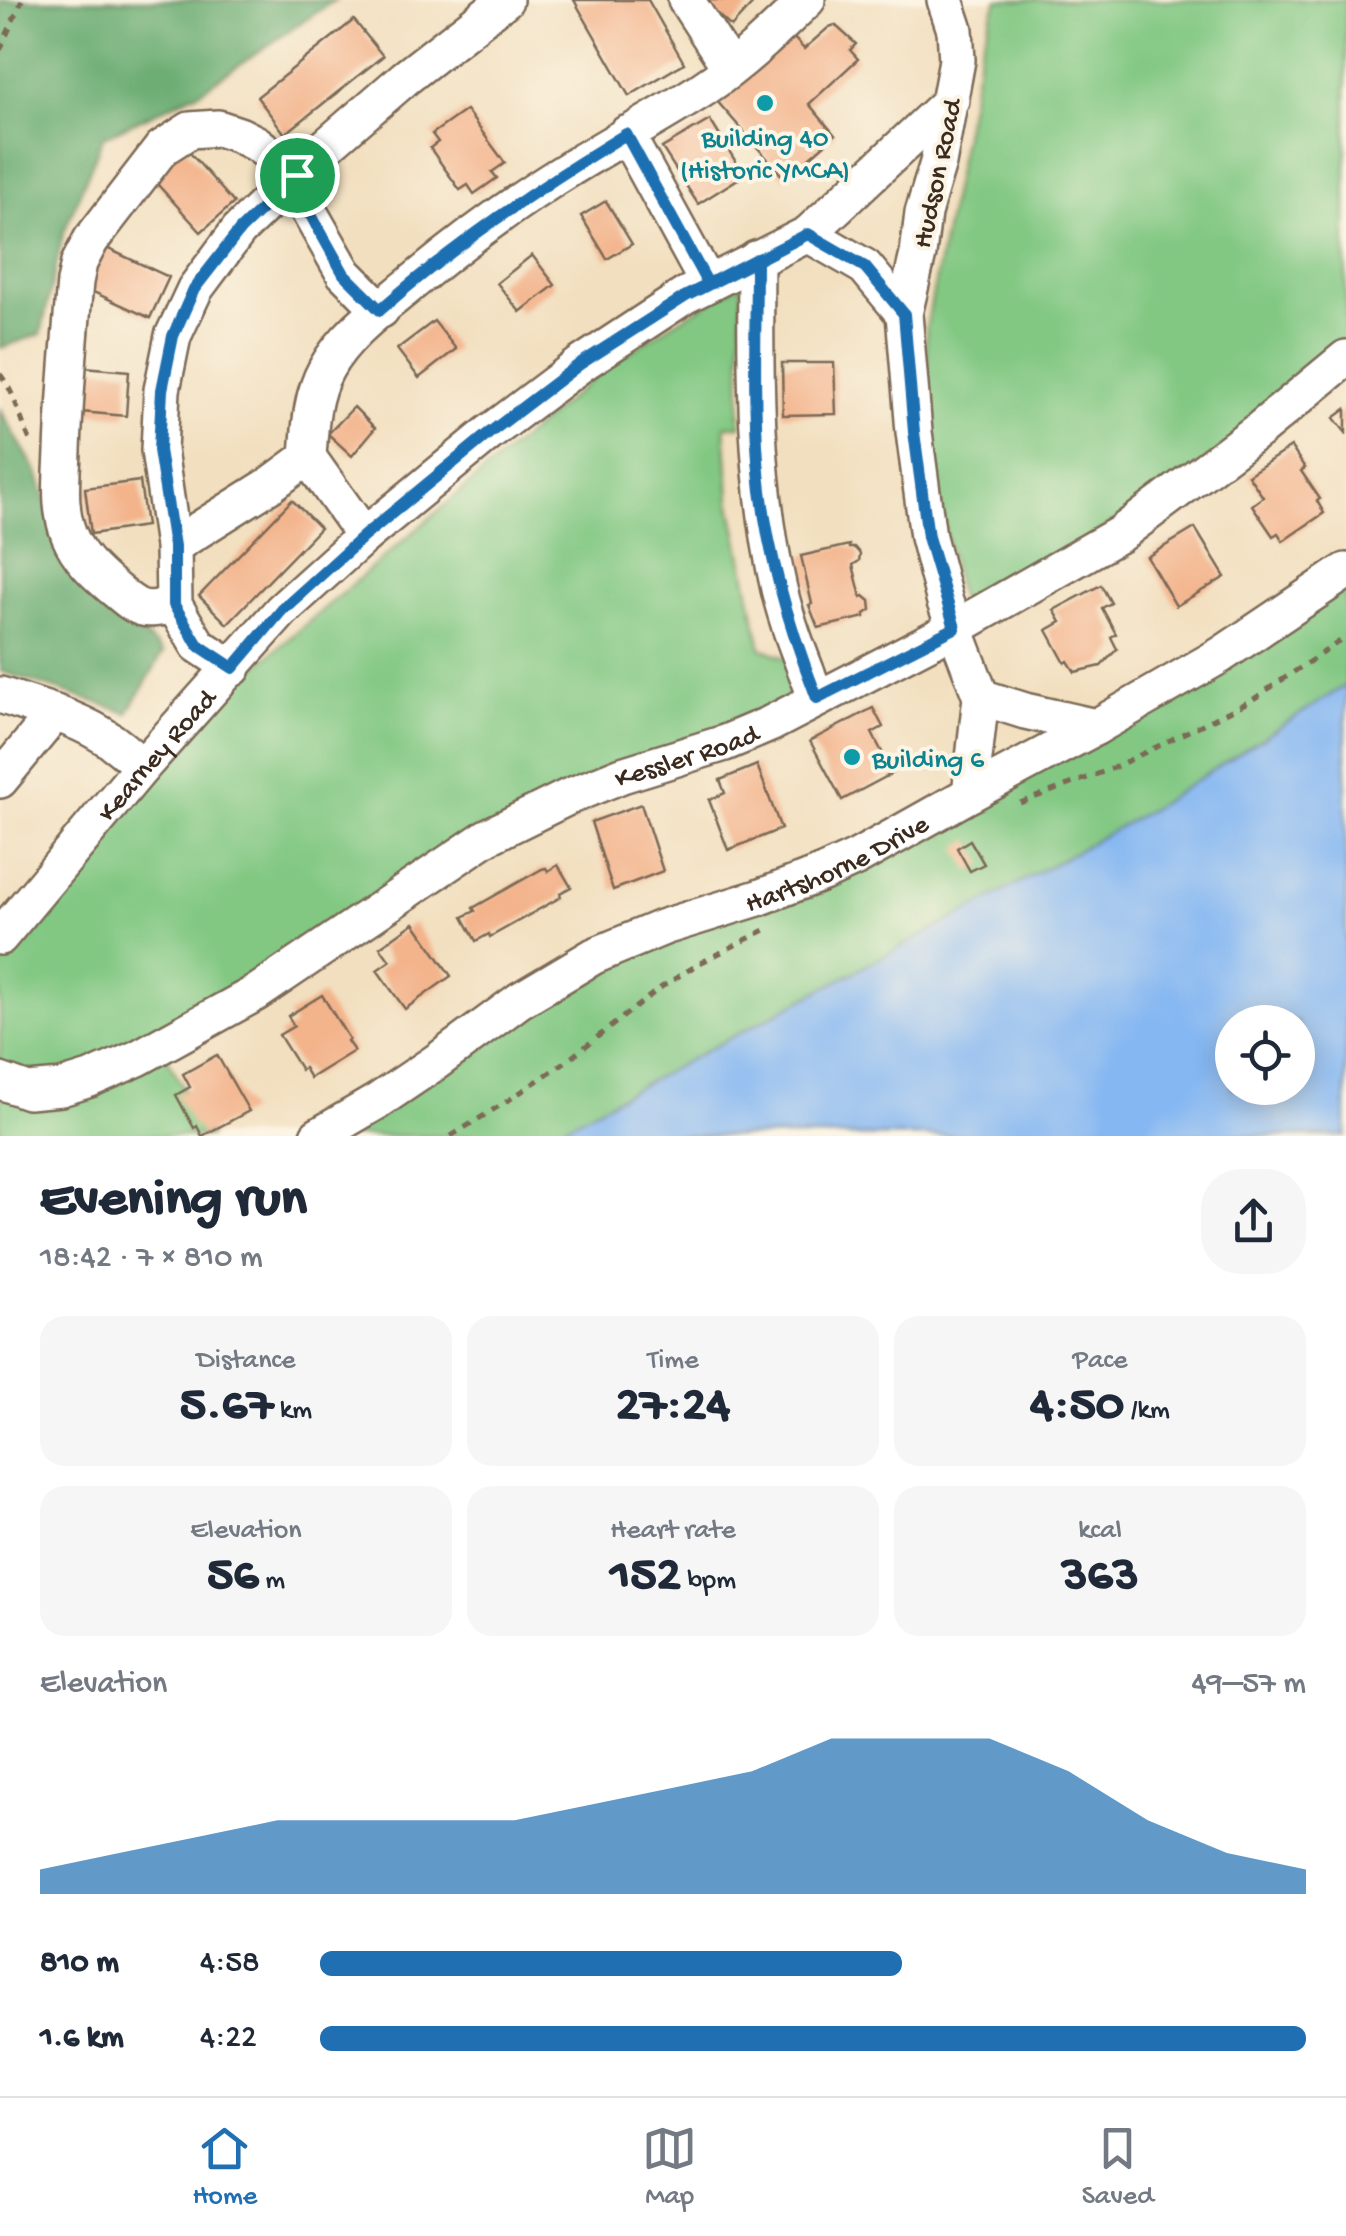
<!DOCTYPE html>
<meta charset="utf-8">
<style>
body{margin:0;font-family:"Gochi Hand",sans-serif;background:#f6f6f7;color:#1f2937;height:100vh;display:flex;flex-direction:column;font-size:38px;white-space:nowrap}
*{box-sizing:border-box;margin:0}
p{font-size:32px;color:#747a83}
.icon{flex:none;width:55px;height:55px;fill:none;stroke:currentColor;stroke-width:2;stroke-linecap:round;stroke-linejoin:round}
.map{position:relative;height:1136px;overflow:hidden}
.sheet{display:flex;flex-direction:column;background:#fff;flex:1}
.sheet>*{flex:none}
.fabs{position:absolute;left:1215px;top:1005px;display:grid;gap:20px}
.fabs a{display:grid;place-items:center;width:100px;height:100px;border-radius:50%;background:#fff;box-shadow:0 5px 25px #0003;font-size:50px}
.pin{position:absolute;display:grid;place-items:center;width:85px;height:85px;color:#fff;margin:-42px;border:5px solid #fff;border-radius:50%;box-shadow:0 2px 10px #0007}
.round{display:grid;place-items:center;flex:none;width:105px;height:105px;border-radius:40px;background:#f6f6f7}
.head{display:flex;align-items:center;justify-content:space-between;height:170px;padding:0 40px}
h1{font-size:55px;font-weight:700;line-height:75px}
.metrics{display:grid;grid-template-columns:repeat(3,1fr);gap:15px;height:170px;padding:10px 40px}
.metrics div{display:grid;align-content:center;border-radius:25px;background:#f6f6f7;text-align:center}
.metrics b{font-size:50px;font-weight:700}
.metrics small{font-size:28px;font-weight:400}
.metrics p{font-size:28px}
.chart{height:280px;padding:20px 40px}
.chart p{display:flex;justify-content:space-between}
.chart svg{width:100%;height:180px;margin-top:10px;fill:#1f6fb2;opacity:.7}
ul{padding:0 40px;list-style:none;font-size:32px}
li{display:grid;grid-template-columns:160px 120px 1fr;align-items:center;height:75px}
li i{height:25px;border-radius:12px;background:#1f6fb2}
.tabs{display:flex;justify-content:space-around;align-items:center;height:140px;border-top:2px solid #e0e1e3;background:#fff;font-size:28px;color:#747a83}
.tabs a{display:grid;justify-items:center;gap:5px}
.tabs .current{color:#1f6fb2}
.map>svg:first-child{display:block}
.green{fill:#82c883;stroke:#5e7950;stroke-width:2.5}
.forest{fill:#69ac71;stroke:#526b48;stroke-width:2.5}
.water{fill:#85b7f2;stroke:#607088;stroke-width:2.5;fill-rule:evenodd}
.building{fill:#f3b38b}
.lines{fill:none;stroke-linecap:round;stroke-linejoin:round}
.minor-casing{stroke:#7b6956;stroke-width:40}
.path{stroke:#7b6956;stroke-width:5;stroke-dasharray:8 8;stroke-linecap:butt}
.minor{stroke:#fff;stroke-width:35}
.route-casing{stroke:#fff;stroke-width:20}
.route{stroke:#1f6fb2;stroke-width:12}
.culture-dot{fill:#0f9aa8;stroke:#fcf5e5;stroke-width:4}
.labels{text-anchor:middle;stroke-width:8;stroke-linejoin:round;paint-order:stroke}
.culture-label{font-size:28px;fill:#0d838f;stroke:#fcf5e5}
.street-label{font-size:28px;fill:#3b2a1e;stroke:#fcf5e5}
</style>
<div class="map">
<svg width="1346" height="1136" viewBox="0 0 1346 1136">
<rect width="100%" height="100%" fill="#fcf5e5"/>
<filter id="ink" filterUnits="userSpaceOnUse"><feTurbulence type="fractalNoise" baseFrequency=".01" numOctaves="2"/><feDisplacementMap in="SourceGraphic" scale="20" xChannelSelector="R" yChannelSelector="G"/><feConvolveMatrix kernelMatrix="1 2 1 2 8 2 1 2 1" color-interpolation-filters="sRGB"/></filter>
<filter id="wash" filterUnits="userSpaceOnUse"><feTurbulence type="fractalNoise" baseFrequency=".0048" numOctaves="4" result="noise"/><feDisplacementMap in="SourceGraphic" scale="40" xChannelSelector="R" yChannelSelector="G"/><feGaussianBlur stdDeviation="2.25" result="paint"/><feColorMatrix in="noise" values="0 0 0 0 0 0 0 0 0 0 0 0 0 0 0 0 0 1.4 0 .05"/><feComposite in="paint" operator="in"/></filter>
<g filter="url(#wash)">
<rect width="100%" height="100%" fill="#f2dfbf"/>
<g class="green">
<path d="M 997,0 L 1346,0 L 1346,361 L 1257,439 L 962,611 L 932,466 L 926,328 L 981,47 Z"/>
<path d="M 742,283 L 740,426 L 725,426 L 730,500 L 761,648 L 786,658 L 796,692 L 755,718 L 502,823 L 159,1043 L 209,1136 L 0,1136 L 0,954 L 228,691 L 605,368 L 672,324 Z"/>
<path d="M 1346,578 L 1346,697 L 1054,889 L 581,1136 L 305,1136 L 555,977 L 832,874 Z"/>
</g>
<g class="forest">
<path d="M 0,0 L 335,0 L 199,92 L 103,137 L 63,234 L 41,334 L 0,348 Z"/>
<path d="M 0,410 L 37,472 L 63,557 L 163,653 L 128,713 L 0,671 Z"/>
</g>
<path class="water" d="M 1346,685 L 1346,1136 L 546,1136 L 967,912 L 1153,808 ZM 1232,1022 L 1298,1022 L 1298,1088 L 1232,1088 Z"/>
<g id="blocks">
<g class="building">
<path d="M 574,0 L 648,0 L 684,63 L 629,96 Z"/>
<path d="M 702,0 L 756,0 L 731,27 Z"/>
<path d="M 354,20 L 383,56 L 285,134 L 257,97 Z"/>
<path d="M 835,25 L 856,44 L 850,50 L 858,59 L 809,104 L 835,135 L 785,179 L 717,101 L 792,36 L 804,49 L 829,27 Z"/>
<path d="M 466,110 L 505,163 L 492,172 L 497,178 L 474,194 L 468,185 L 460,190 L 430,148 L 438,142 L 432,134 Z"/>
<path d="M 710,120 L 744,175 L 698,204 L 662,148 Z"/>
<path d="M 183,145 L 234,203 L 201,232 L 149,175 Z"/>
<path d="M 606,201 L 632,244 L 607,259 L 581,216 Z"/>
<path d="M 100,245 L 169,277 L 150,318 L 80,286 Z"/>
<path d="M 532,255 L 555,285 L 520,312 L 497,283 Z"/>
<path d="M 434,321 L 456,349 L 419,378 L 397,349 Z"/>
<path d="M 782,363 L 834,363 L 836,414 L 783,415 Z"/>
<path d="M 84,367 L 129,371 L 126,416 L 81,412 Z"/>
<path d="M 354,407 L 375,428 L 352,456 L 328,434 Z"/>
<path d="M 1346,409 L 1346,433 L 1334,418 Z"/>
<path d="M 1291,447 L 1305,468 L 1301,471 L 1320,499 L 1317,501 L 1324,513 L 1283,541 L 1278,533 L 1273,536 L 1252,505 L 1263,497 L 1248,475 Z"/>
<path d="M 140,481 L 146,526 L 91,534 L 85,488 Z"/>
<path d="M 292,500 L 320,528 L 227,624 L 199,596 Z"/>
<path d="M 1195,528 L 1225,577 L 1176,606 L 1147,557 Z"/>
<path d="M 849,545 L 849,548 L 855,548 L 860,554 L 859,561 L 853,565 L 861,597 L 864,596 L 870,601 L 871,610 L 865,614 L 865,617 L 818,628 L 809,605 L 812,604 L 801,556 Z"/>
<path d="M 1101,585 L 1111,603 L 1102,608 L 1116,634 L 1111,637 L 1117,649 L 1101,666 L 1075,672 L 1068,661 L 1065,663 L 1047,630 L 1061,622 L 1054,610 Z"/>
<path d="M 873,708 L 883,727 L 872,733 L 893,773 L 842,800 L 810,741 Z"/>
<path d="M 757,765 L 781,829 L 728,850 L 709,800 L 725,793 L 720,780 Z"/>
<path d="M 641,804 L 663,871 L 613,890 L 591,822 Z"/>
<path d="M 970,840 L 984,864 L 970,871 L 957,848 Z"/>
<path d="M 558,865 L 571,887 L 560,893 L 561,897 L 490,937 L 489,934 L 476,941 L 463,917 L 475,911 L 473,908 L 542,869 L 546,868 L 548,871 Z"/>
<path d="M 414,923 L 451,976 L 405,1009 L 377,970 L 390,961 L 380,947 Z"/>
<path d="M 322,995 L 349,1039 L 347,1041 L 354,1051 L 310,1078 L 304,1068 L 301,1070 L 279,1035 L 294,1026 L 288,1016 Z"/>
<path d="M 217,1055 L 249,1111 L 202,1136 L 197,1126 L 194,1128 L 176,1095 L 190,1087 L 183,1074 Z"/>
</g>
</g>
</g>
<g filter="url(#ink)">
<use href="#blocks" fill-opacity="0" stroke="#7b6956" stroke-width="2.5"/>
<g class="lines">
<defs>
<g id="minor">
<path d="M 686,0 L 730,68"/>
<path d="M 945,0 L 955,30 L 957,60 L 938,163 L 923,213 L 918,254 L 904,314 L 914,432 L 928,537 L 945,602 L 981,697 L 970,794"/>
<path d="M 626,134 L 708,284"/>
<path d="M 808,234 L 865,267 L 904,314"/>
<path d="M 756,259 C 755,369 754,481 779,589 C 788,627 803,663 817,699"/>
<path d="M 364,536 L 308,457 C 310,427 311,396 326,369 C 345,334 382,308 412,283 C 460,243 512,204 566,171 C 611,143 658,118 703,89 C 741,64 774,32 807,0"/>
<path d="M 173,546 L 270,485 L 308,457"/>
<path d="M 174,605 C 141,613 138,609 113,588 C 95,573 78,557 69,535 C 58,508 62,479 63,451 C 65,394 70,338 75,282 L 79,263 L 91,240 L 162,148 L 190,130 L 218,128 L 239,135 L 257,144 L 297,175 L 307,208 L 344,273 L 381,310"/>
<path d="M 233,668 L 198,645 L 174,605 L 173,546 L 159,450 L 162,390 L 173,336 L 195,289 L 239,230 L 323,149 L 405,78 L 505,0"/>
<path d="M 0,695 L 55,713"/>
<path d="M 981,697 L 1025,711 L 1096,727"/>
<path d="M 0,780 L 55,713 C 93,727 113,739 142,767"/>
<path id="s1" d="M 0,937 L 142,767 L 282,610 L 364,536 L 488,434 L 581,364 L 686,295 L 808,234 L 951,100"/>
<path id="s2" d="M 0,1081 L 28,1091 L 61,1088 L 90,1079 L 138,1058 L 256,993 L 487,837 L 570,796 L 622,775 L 725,743 L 770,724 L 955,628 L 1120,534 L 1260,429 L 1346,358"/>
<path id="s3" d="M 318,1136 L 378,1101 L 436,1062 L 520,1000 L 594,956 L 664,927 L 758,898 L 823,873 L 856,858 L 970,794 L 1096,727 L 1221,655 L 1346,571"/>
</g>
</defs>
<use href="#minor" class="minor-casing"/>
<g class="path">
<path d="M 0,50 L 22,0"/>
<path d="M 0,374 C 16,394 20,421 32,444"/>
<path d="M 1020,803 L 1111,769 L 1252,700 L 1346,637"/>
<path d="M 451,1136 L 509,1100 L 568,1060 L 660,988 L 700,963 L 765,930"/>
</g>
<use href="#minor" class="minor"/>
</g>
</g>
<g class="lines" filter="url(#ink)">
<defs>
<path id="route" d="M 297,175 L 240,230 L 194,289 L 173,336 L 162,390 L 159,450 L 174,546 L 174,605 L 198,645 L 233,668 L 282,610 L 364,536 L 488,434 L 580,364 L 686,296 L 808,234 L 865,267 L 904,314 L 914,432 L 928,537 L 955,628 L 817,698 C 787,621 764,543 758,460 C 753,393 756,325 756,259 L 708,284 L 626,134 C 539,187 456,243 380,310 L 344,274 L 307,208 L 297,175"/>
</defs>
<use href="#route" class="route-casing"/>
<use href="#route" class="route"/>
</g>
<g class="culture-dot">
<circle cx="765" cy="103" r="10"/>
<circle cx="852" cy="757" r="10"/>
</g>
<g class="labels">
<g class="culture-label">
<text x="765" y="146">Building 40<tspan x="765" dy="32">(Historic YMCA)</tspan></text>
<text x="872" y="767" text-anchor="start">Building 6</text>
</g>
<g class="street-label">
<text transform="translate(935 173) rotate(-78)" y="10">Hudson Road</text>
<text dy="10" stroke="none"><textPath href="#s1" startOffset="240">Kearney Road</textPath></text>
<text dy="10" stroke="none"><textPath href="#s2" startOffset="775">Kessler Road</textPath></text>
<text dy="10" stroke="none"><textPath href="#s3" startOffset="590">Hartshorne Drive</textPath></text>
</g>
</g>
</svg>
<div class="fabs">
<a><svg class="icon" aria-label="locate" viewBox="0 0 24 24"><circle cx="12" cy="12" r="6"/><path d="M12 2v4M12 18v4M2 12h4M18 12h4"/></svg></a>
</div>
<div class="pin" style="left:297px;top:175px;background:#1e9e55"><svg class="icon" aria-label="arrive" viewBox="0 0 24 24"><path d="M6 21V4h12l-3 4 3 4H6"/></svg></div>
</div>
<section class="sheet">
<div class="head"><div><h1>Evening run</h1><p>18:42 · 7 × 810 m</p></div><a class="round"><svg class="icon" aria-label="share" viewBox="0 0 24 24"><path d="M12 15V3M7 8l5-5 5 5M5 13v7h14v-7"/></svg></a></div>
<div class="metrics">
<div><p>Distance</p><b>5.67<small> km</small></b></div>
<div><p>Time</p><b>27:24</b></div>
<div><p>Pace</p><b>4:50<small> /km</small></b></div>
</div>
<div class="metrics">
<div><p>Elevation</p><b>56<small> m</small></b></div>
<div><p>Heart rate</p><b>152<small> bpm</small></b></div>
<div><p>kcal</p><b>363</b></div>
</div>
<div class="chart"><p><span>Elevation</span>49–57 m</p>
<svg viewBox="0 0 160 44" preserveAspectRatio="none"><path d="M0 44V38L10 34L20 30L30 26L40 26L50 26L60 26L70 22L80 18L90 14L100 6L110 6L120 6L130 14L140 26L150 34L160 38V44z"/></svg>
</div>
<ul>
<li><b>810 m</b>4:58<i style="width:59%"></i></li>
<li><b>1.6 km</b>4:22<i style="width:100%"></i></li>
</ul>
</section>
<nav class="tabs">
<a class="current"><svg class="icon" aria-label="home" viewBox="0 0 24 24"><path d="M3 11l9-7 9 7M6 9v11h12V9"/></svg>Home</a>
<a><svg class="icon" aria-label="map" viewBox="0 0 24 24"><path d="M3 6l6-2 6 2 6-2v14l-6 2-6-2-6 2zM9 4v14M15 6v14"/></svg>Map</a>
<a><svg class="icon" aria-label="saved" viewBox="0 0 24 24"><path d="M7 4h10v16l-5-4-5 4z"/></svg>Saved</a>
</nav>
